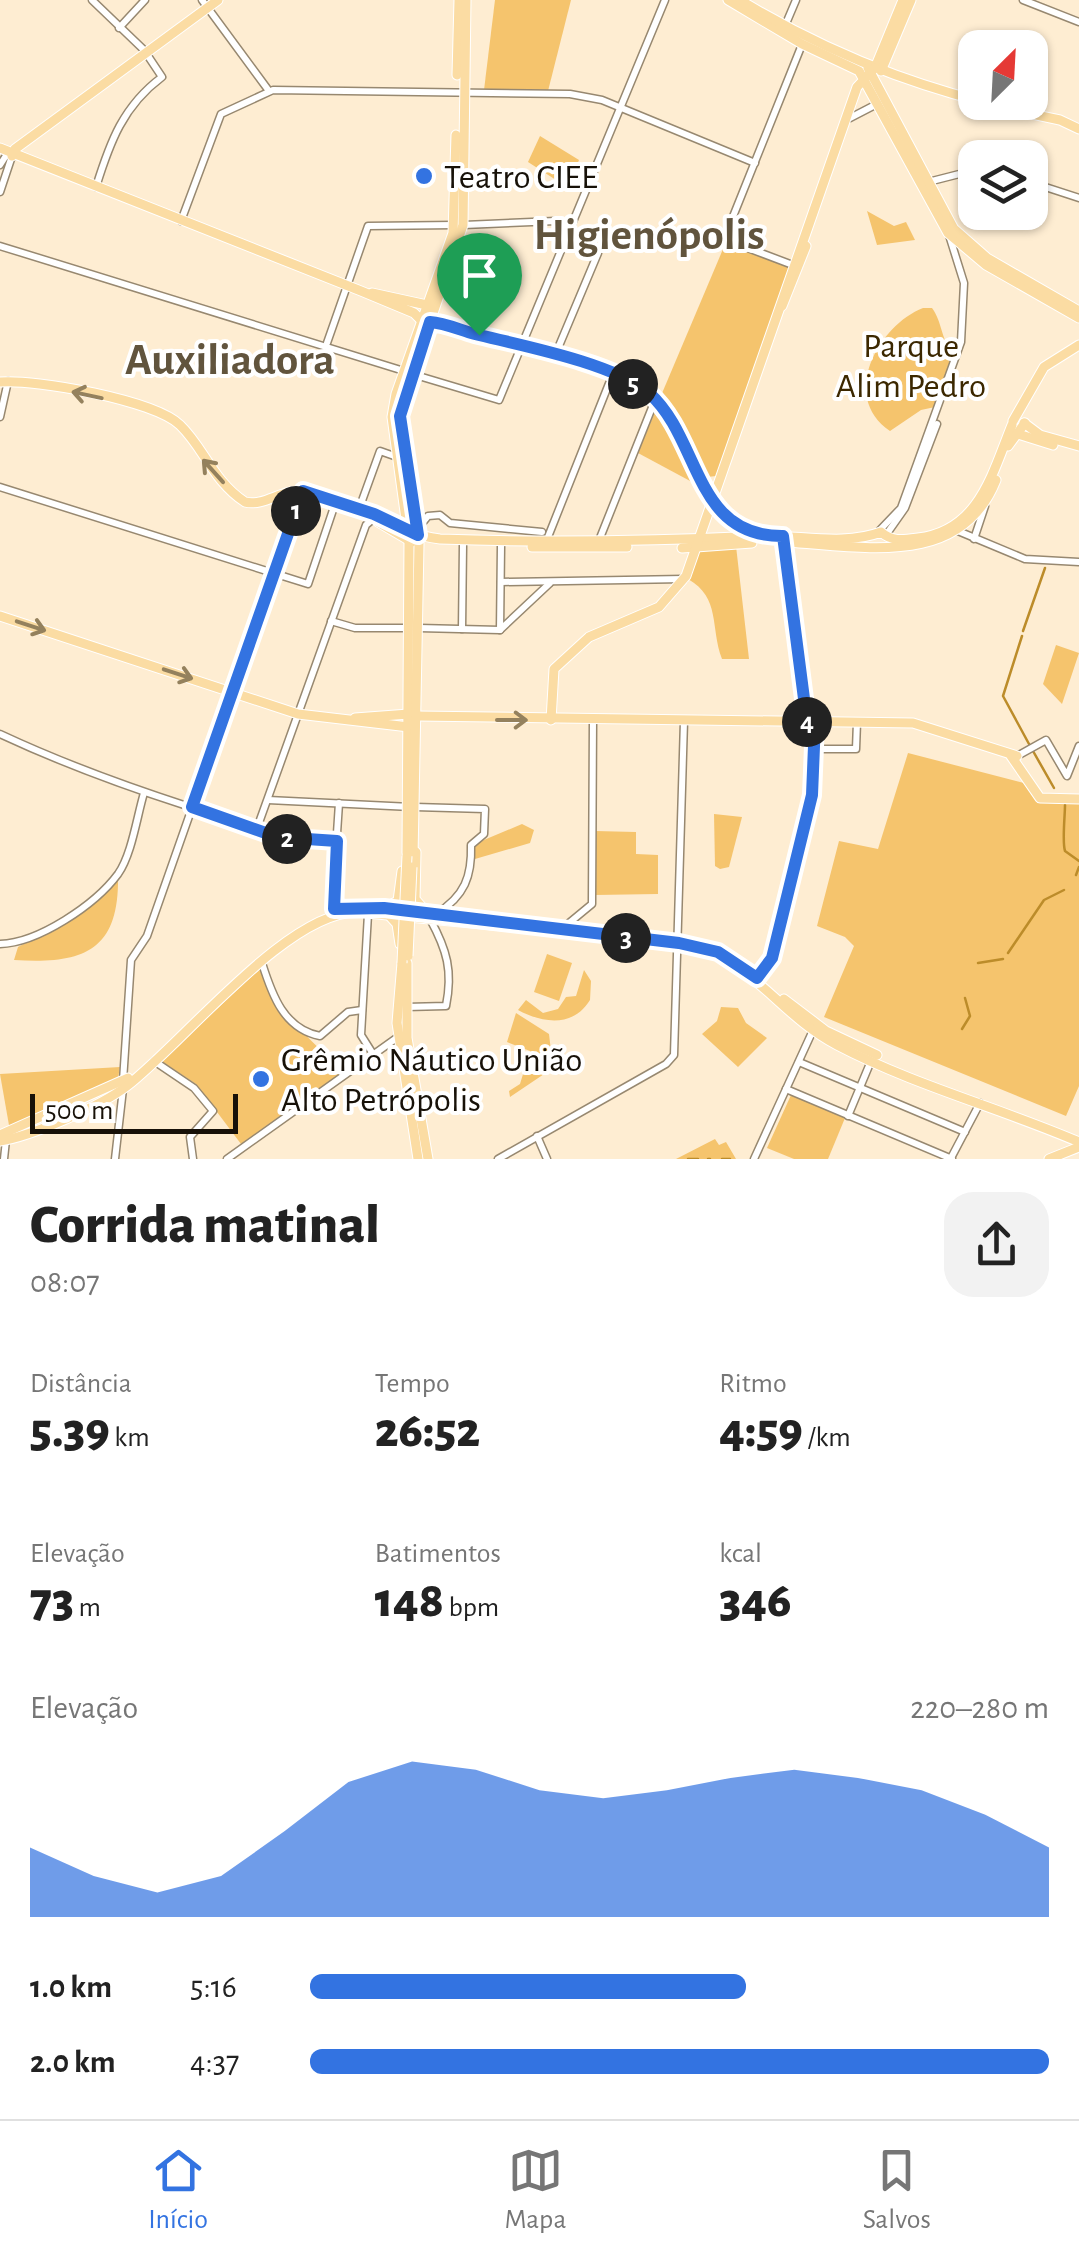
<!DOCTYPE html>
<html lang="pt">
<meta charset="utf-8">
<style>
body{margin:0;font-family:"Alegreya Sans",sans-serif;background:#f2f2f2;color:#222;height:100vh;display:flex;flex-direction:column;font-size:38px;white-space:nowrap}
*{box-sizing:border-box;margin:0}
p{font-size:32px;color:#767676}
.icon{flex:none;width:55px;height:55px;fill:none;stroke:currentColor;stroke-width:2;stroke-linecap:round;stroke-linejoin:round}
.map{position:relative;height:1159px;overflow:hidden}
.sheet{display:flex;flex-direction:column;background:#fff;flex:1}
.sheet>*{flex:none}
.needle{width:65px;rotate:24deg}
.controls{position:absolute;left:958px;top:30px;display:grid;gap:20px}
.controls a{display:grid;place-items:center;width:90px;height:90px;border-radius:20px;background:#fff;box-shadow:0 2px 8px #0004;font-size:50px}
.scale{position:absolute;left:30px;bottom:25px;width:208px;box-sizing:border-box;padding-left:10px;border:5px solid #171108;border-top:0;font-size:28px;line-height:35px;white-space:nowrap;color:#171108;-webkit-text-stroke:8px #fff;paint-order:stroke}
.pin{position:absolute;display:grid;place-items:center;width:85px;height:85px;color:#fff;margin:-102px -42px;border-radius:50% 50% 50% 0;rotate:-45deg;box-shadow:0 0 10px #0007}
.pin .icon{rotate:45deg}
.km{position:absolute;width:50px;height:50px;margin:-25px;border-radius:50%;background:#222;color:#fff;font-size:28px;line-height:50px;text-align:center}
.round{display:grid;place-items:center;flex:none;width:105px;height:105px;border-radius:30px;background:#f2f2f2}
.head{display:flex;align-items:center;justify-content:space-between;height:170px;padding:0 30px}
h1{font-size:55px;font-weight:800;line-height:75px}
.metrics{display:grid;grid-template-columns:repeat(3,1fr);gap:15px;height:170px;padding:10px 30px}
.metrics div{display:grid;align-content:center}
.metrics b{font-size:50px;font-weight:800}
.metrics small{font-size:28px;font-weight:400}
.metrics p{font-size:28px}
.chart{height:280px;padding:20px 30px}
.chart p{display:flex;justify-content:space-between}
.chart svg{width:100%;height:180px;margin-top:10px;fill:#3373e1;opacity:.7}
ul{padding:0 30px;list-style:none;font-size:32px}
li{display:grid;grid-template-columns:160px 120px 1fr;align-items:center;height:75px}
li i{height:25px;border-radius:12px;background:#3373e1}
.dock{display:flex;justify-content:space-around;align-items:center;height:140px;border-top:2px solid #e0e0e0;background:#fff;font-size:28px;color:#767676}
.dock a{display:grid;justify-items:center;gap:5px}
.dock .selected{color:#3373e1}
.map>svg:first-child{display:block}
.green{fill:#f5c46d}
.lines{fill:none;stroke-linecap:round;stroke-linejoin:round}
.stream{stroke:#bc8c2a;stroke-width:2.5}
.minor-casing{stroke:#978870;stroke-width:9}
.major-casing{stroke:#fff;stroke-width:11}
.minor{stroke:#fff;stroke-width:6}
.major{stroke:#fbdca3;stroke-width:9}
.major-bridge-casing{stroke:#fff;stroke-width:11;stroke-linecap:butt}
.major-bridge{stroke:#fbdca3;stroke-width:9}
.oneway{stroke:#94815d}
.route-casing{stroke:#fff;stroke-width:20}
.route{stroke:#3373e1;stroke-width:12}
.poi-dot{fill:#3373e1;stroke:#fff;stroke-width:4}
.labels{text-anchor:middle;stroke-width:8;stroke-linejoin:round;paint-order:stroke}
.poi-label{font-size:35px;fill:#171108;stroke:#fff;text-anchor:start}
.park-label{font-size:35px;fill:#3c2800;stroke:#fff}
.district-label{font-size:45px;font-weight:bold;fill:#61543d;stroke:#fff}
</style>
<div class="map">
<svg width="1079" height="1159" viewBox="0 0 1079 1159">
<rect width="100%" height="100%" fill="#feedd2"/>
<g class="green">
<path d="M 495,0 L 571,0 L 548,91 L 484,90 Z"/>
<path d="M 540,136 L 579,160 L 567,187 L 528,162 Z"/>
<path d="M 867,211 L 894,226 L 906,222 L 915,240 L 877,245 Z"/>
<path d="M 726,242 L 790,268 L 716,476 L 707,477 L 660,398 Z"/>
<path d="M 923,308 L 932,308 C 943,323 941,342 954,353 L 935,407 L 921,410 L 890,431 C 839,396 879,325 923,308 Z"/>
<path d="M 657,407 L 695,480 L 692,482 L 638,453 Z"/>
<path d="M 736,546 L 749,659 L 722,659 C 710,627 721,598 688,579 L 698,550 Z"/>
<path d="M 1056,645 L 1079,653 L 1062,704 L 1043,684 Z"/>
<path d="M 908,753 L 1024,783 C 1037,807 1054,803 1079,802 L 1079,1086 L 1066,1116 L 824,1017 L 854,946 L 845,937 L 817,926 L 839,841 L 878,849 Z"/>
<path d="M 714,814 L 742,817 L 729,867 L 720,869 L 715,866 Z"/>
<path d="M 522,824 L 534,830 L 530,843 L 475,859 L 472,845 Z"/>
<path d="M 595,831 L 636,832 L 636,854 L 658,855 L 658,894 L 595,895 Z"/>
<path d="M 118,878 C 119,954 79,964 14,960 L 18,947 L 80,915 Z"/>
<path d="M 547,954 L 572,963 L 559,1001 L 534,992 Z"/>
<path d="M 262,967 C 282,1025 307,1029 341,1074 L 241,1144 L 196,1084 L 161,1061 Z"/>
<path d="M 584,970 L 591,981 L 590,1000 C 573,1028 542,1023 518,1010 L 526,1000 L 543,1013 L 558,1009 L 566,997 L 576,996 Z"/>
<path d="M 721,1007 L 738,1008 L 746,1023 L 767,1038 L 738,1067 L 702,1034 L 717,1021 Z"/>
<path d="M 516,1013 L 549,1034 L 553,1068 L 510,1097 L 509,1091 L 520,1084 L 530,1051 L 507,1042 Z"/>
<path d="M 120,1067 L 118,1078 L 10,1131 L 0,1074 Z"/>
<path d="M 791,1095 L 845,1118 L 828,1159 L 794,1159 L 767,1148 Z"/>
<path d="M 715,1139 L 719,1145 L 726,1142 L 736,1159 L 676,1159 Z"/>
</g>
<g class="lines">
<g class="stream">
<path d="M 1023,631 L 1045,568"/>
<path d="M 1022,636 L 1003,696 L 1029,744"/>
<path d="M 1033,751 L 1054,788"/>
<path d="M 1065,805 C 1065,816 1062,842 1065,851 L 1079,861"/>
<path d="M 1076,875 L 1079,867"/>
<path d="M 1008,953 L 1044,900 L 1064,890"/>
<path d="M 978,963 L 1003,959"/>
<path d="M 962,1029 L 970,1016 L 965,998"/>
<path d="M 688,1159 L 698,1159"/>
<path d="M 708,1159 L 710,1159"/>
<path d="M 722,1159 L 730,1159"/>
</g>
<defs>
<g id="minor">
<path d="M 92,0 L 144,50 L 162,77 C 123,106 110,142 96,187"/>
<path d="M 202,0 L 269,91"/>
<path d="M 1023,0 L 1079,22"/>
<path d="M 785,26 L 796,0"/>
<path d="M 119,28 L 145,0"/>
<path d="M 850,118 L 877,104"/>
<path d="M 0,165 L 7,154"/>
<path d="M 928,182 L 975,170"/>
<path d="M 1030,182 L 1079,198"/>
<path d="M 0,192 L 12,156"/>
<path d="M 181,221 L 221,114 L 273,90 L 570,94 L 602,100 L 755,163"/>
<path d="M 464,225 L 556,221 L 598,253 L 556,353"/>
<path d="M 0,246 L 404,371"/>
<path d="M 798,267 L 724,239 L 803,42"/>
<path d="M 327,343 L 368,226 L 455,225"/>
<path d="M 412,374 L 499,400 L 665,0"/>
<path d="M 0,417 L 8,381"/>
<path d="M 0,487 L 308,584 L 335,504"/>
<path d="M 359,509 L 380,451 L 397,457"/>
<path d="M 418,528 L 428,516 L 440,515 L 450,523 L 542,532"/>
<path d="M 958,531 L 1025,559 L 1079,562"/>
<path d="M 877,533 L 901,508 L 961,342 L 964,283 L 949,235"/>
<path d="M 886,535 L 905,508 L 937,424"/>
<path d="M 974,539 L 985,506"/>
<path d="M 546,542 L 612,376"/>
<path d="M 785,542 L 807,722"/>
<path d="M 598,543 L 655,400"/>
<path d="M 501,582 L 684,579"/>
<path d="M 331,621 L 355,628 L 409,628"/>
<path d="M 419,628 L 500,630"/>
<path d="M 462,629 L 463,545"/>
<path d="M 501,629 L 550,583"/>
<path d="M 500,630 L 501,546"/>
<path d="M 0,734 C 62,763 122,785 187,806 C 239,823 282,840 337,841"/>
<path d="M 815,749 L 856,749 L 857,722"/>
<path d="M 1017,756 L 1046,740 L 1067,776 L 1079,746"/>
<path d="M 268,800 L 411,807"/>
<path d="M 415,807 L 485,809 L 484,834 L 471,845 C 472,876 465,896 436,914"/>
<path d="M 256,831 L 366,525 L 373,519"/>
<path d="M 332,909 L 339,803"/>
<path d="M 368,914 L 361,1035 L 373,1054"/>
<path d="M 570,932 L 569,923 L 592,904 L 593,720"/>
<path d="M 0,944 C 38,943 95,905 118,874 C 132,854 137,816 144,793"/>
<path d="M 262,963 C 272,995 284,1029 320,1036 L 348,1012 L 362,1010"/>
<path d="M 757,978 L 773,958 L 814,781 L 815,722"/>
<path d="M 406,1007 L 446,1006 C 453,971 447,950 430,919"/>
<path d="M 154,1061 L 194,1088 L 213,1111 L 190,1137 L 193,1159"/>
<path d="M 799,1062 L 965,1132"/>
<path d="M 123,1081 L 131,960 L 147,936 L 303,492"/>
<path d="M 786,1089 L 952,1159"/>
<path d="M 848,1116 L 871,1061"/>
<path d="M 537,1136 L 547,1159"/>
<path d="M 951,1158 L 980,1103"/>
<path d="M 4,1159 L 6,1140"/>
<path d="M 115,1159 L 123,1089"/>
<path d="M 227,1159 L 398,1037"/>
<path d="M 498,1159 L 666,1064 L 674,1055 L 684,721"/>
<path d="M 754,1159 L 814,1028"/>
</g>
<g id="major">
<path d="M 728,0 L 802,44 L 859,71 L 948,233 L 986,265 L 1079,318"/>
<path d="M 740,0 C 844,63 942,96 1060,120 L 1079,129"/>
<path d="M 868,68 L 954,229 L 987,258 L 1079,311"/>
<path d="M 875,68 L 903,0"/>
<path d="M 881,71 L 911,0"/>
<path d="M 457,75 L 459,0"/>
<path d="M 0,148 L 361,291 L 414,313 L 421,320"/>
<path d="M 12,156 L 15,149 L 218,0"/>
<path d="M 372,293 L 427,305"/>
<path d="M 782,306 L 806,246"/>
<path d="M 437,319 L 562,354 L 652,392 L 719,509 L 740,527 L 758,535"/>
<path d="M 0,382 C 36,379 154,400 180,425 C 204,448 213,481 245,502 C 266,507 283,487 306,492 C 352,501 394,534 440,539 C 548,543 654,541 761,536 C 801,535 844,546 881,532 C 892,542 903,540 918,538 C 979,531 992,474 1012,425"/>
<path d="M 1013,421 L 1044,367 L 1079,345"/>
<path d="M 1024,423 L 1040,435 L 1079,446"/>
<path d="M 1018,434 L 1053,445"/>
<path d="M 1008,446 L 1025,423"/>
<path d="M 378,522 L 412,542"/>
<path d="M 787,542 C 865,547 961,568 996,480"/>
<path d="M 532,547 L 627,547"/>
<path d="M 682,548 L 752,543"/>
<path d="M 0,616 L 298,714 L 409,727"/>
<path d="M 417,716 L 913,723 L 1017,756"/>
<path d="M 355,718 L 409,714"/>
<path d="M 551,720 L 554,669 L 589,637 L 659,607 L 686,576 L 857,87 L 875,68"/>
<path d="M 1011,756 L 1040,798 L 1079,799"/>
<path d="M 416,852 L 415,899 L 427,913"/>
<path d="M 407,853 L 409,541 L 392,417 L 396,394 L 453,233 L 456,135"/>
<path d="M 413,857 L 419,544 L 401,407 L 463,225 L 466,0"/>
<path d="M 384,908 L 398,901 L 402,871"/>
<path d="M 388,914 L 397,924 L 400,944"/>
<path d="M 402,963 L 397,1023 L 418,1159"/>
<path d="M 407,963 L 407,1038 L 428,1159"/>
<path d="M 784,999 L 826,1031 L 877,1055"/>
<path d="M 0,1135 L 128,1078"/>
<path d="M 0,1141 C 32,1136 101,1106 127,1086 C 185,1041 286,913 356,912 L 679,943 C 753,957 775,1012 837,1045 C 913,1085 1000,1108 1079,1142"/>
<path d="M 1049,1159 L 1079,1147"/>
</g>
</defs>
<use href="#minor" class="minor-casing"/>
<use href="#major" class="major-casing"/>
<use href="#minor" class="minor"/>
<use href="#major" class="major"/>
<defs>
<g id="major-bridge">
<path d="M 408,956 L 412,867"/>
<path d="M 402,963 L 407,856"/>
</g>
</defs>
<use href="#major-bridge" class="major-bridge-casing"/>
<use href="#major-bridge" class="major-bridge"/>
</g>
<defs><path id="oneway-shaft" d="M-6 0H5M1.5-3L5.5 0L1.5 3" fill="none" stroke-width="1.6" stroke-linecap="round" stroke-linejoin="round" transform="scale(2.5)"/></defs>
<g class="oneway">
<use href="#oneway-shaft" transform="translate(87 395) rotate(-168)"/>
<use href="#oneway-shaft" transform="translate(213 471) rotate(-132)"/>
<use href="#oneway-shaft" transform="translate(31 626) rotate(18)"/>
<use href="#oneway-shaft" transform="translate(178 674) rotate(18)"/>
<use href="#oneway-shaft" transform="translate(512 720)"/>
</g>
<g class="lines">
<defs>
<path id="route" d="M 430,322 C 445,323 460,330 475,334 C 519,345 614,363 649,393 C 701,439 693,537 783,536 L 807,722 L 815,722 L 812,795 L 772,958 L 757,978 L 718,952 L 679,943 L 384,908 L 334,909 L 337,841 L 277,837 L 192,807 L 303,491 L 374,514 L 418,535 L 400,416 Z"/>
</defs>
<use href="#route" class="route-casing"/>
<use href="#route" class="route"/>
</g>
<g class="poi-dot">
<circle cx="424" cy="176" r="10"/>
<circle cx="261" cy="1079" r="10"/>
</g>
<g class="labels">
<g class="poi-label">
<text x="444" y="188">Teatro CIEE</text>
<text x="281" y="1071">Grêmio Náutico União<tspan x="281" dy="40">Alto Petrópolis</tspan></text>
</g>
<g class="park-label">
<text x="911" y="357">Parque<tspan x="911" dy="40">Alim Pedro</tspan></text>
</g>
<g class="district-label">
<text x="649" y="249">Higienópolis</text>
<text x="230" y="374">Auxiliadora</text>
</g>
</g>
</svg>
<div class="controls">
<a><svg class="needle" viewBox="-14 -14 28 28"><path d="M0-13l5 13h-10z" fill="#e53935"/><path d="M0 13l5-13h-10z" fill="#767676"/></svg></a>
<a><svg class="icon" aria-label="layers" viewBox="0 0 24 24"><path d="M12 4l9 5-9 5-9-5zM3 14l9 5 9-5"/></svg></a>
</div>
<div class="scale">500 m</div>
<div class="pin" style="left:479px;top:335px;background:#1e9e55"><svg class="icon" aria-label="arrive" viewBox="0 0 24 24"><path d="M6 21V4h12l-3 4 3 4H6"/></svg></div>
<b class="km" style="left:296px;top:511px">1</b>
<b class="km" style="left:287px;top:839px">2</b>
<b class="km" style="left:626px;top:938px">3</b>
<b class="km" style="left:807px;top:722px">4</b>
<b class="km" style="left:633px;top:384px">5</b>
</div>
<section class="sheet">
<div class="head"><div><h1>Corrida matinal</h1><p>08:07</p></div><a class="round"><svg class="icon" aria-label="share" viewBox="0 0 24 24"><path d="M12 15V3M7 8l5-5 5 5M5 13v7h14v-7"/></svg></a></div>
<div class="metrics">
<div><p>Distância</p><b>5.39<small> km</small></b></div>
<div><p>Tempo</p><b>26:52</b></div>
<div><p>Ritmo</p><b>4:59<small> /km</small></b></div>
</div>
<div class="metrics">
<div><p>Elevação</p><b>73<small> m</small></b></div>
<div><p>Batimentos</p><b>148<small> bpm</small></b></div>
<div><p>kcal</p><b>346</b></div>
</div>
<div class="chart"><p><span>Elevação</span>220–280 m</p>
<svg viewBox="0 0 160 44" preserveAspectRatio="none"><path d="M0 44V27L10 34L20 38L30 34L40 23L50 11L60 6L70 8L80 13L90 15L100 13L110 10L120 8L130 10L140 13L150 19L160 27V44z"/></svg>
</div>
<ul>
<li><b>1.0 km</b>5:16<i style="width:59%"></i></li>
<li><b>2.0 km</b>4:37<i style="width:100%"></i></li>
</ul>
</section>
<nav class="dock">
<a class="selected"><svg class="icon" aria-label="home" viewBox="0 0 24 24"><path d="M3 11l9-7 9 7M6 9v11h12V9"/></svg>Início</a>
<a><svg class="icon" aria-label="map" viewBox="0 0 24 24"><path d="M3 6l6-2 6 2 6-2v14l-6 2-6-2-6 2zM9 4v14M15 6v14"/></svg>Mapa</a>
<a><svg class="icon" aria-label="saved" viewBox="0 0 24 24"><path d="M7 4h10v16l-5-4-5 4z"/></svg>Salvos</a>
</nav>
